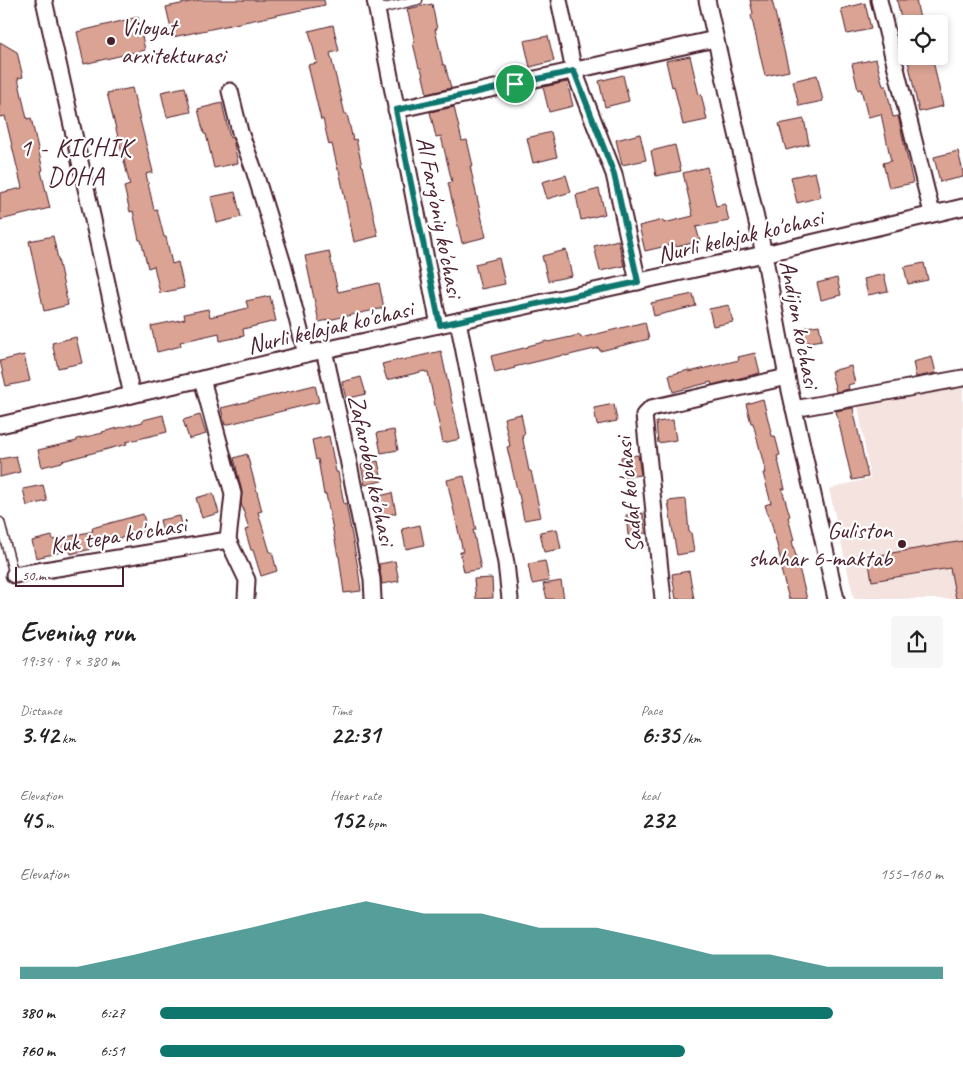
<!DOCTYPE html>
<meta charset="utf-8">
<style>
body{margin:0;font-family:Caveat,sans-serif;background:#f6f6f6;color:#222;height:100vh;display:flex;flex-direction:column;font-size:19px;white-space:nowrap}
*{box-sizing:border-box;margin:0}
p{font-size:16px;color:#767676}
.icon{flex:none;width:28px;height:28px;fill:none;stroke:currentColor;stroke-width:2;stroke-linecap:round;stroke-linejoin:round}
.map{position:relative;height:599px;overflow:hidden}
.sheet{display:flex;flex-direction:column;background:#fff;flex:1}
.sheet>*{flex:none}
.tools{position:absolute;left:898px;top:15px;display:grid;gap:10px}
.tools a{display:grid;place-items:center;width:50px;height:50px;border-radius:5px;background:#fff;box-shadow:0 2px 8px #0003;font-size:25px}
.scale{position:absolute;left:15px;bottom:12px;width:109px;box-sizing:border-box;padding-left:5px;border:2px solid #4a1f2b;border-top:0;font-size:14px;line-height:18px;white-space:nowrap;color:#4a1f2b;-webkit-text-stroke:4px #fff;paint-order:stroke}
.pin{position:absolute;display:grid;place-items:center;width:42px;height:42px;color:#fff;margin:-21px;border:2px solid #fff;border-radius:50%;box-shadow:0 1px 5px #0007}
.round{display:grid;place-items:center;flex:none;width:52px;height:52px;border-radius:5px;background:#f6f6f6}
.overview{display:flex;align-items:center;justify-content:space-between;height:85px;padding:0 20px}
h1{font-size:28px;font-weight:700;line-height:38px}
.figures{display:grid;grid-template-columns:repeat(3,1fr);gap:8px;height:85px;padding:5px 20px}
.figures div{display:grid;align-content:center}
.figures b{font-size:25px;font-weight:700}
.figures small{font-size:14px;font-weight:400}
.figures p{font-size:14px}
.chart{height:140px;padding:10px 20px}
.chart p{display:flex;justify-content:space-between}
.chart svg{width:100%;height:90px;margin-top:5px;fill:#0f766e;opacity:.7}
ul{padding:0 20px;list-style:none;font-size:16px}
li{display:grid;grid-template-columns:80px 60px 1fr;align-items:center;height:38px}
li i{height:12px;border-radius:6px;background:#0f766e}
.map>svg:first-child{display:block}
.built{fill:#f4e3df}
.building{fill:#daa394;stroke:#4a1f2b}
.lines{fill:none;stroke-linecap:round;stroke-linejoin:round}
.service-casing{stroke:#4a1f2b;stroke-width:11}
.minor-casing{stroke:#4a1f2b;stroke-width:19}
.service{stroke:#fff;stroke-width:8}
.minor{stroke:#fff;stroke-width:15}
.route-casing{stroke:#fff;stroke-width:10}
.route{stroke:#0f766e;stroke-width:6}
.poi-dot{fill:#4a1f2b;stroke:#fff;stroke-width:2}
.labels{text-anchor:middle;stroke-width:4.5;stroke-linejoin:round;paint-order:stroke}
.poi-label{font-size:24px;fill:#4a1f2b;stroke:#fff;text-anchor:start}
.street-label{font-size:24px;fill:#4a1f2b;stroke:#fff}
.neighbourhood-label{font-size:25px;letter-spacing:1px;fill:#4a1f2b;stroke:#fff}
</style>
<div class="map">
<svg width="963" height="599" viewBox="0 0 963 599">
<rect width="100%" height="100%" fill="#fff"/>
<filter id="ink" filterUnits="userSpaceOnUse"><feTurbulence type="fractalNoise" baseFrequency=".02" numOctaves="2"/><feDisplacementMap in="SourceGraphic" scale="10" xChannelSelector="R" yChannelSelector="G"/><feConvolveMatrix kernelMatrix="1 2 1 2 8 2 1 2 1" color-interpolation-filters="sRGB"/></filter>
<g filter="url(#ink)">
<path class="built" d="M 963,380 L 963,599 L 854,599 L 829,489 L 870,478 L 857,399 Z"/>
<g class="building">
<path d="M 200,0 L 324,0 L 325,5 L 173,37 L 166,7 Z"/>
<path d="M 750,0 L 772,0 L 789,71 L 765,76 L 751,15 L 753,14 Z"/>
<path d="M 897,0 L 916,0 L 921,24 L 902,24 Z"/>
<path d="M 865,3 L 871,29 L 847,34 L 841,9 Z"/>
<path d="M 432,4 L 437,29 L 435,29 L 443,65 L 445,65 L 451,88 L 427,94 L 421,68 L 419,68 L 413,43 L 415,42 L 407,9 Z"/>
<path d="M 138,17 L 145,50 L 84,64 L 77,32 Z"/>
<path d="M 333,25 L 339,51 L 330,53 L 345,114 L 347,114 L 353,140 L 356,139 L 362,166 L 363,166 L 378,236 L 354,242 L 339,170 L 338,170 L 332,144 L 329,145 L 323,119 L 321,120 L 308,65 L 317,63 L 309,31 Z"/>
<path d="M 548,36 L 554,61 L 530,67 L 524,41 Z"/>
<path d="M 0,42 L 17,52 L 23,77 L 18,78 L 27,119 L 31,118 L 43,170 L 41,171 L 50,208 L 0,220 L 0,193 L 22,188 L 5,116 L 0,117 Z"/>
<path d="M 690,56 L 699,95 L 701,94 L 707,120 L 683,125 L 674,86 L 672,87 L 666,61 Z"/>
<path d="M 907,56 L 932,56 L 943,106 L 919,112 Z"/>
<path d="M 876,59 L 883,86 L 886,86 L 893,117 L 898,116 L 913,183 L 889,188 L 883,163 L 891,161 L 881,114 L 868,117 L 861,89 L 858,90 L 852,64 Z"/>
<path d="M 623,75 L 629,101 L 605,107 L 599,81 Z"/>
<path d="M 817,75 L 823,101 L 799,106 L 793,81 Z"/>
<path d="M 567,82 L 573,106 L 549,112 L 543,87 Z"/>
<path d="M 185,87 L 191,112 L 167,117 L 161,92 Z"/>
<path d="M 132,88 L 153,172 L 146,174 L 154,210 L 157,209 L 164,237 L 166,237 L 172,264 L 178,262 L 184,288 L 160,293 L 154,266 L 148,268 L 141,240 L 139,240 L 133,211 L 130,212 L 124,187 L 130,185 L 107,93 Z"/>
<path d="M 222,103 L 230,138 L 232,137 L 233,139 L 238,163 L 214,168 L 206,134 L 204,134 L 198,109 Z"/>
<path d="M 454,107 L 462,141 L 467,140 L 473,166 L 470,166 L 486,237 L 462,243 L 448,183 L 452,182 L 441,136 L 436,137 L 430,112 Z"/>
<path d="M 804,119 L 809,144 L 786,150 L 779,124 Z"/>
<path d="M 551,132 L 557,157 L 533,163 L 527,138 Z"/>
<path d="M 640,134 L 646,160 L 622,165 L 616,140 Z"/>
<path d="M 675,145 L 681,171 L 656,176 L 651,151 Z"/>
<path d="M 958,151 L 963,172 L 963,177 L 940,182 L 934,157 Z"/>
<path d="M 707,167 L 716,206 L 725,204 L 729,221 L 696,227 L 700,241 L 676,247 L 675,244 L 645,251 L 639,226 L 663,220 L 664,223 L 693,216 L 683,173 Z"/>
<path d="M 815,172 L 821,197 L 797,203 L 791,177 Z"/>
<path d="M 566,175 L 571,192 L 547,199 L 542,182 Z"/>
<path d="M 599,189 L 605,214 L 581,220 L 576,195 Z"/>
<path d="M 235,192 L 241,217 L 217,223 L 211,197 Z"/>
<path d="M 53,236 L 68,305 L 44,311 L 29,241 Z"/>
<path d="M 618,240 L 624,266 L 600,271 L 594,246 Z"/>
<path d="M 566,250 L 572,276 L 548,281 L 542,256 Z"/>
<path d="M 329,251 L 338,292 L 379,283 L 384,308 L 319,322 L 305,256 Z"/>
<path d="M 499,258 L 505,284 L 481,289 L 475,264 Z"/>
<path d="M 924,263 L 928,280 L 908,284 L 904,267 Z"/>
<path d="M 884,274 L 888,291 L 868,295 L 864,279 Z"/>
<path d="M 837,278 L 841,295 L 821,300 L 817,283 Z"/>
<path d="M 693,294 L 696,306 L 654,316 L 651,303 Z"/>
<path d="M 270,296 L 276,321 L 243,329 L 244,336 L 220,341 L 219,333 L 180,342 L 181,346 L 157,352 L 151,326 L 185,319 L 184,314 L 208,309 L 210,317 L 248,308 L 246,301 Z"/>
<path d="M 729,305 L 733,322 L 713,326 L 709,309 Z"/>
<path d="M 645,322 L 649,339 L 600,351 L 599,348 L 565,356 L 564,355 L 514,367 L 515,368 L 495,373 L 491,356 L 528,347 L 528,346 L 547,341 L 548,342 L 580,335 L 581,338 Z"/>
<path d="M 819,325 L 822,340 L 803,343 L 801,328 Z"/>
<path d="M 76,337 L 82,363 L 58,368 L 52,343 Z"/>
<path d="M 441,351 L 460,439 L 443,443 L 428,372 L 425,372 L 425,371 L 387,380 L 382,364 L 402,359 L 403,360 Z"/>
<path d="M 755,353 L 760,373 L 712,385 L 711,382 L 673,392 L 669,375 L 689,370 L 689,372 L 739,360 L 738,357 Z"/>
<path d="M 24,355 L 30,381 L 6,386 L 0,361 Z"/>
<path d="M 932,357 L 936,373 L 916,377 L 913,362 Z"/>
<path d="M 851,366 L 855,383 L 848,385 L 849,389 L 836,392 L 831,371 Z"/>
<path d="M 361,377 L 366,394 L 346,399 L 342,382 Z"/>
<path d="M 315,385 L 319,402 L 225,425 L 221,408 Z"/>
<path d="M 763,399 L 772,436 L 775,436 L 780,455 L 777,456 L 785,489 L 782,489 L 790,516 L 788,517 L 794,540 L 792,541 L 807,599 L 789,599 L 780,566 L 782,565 L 771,521 L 770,521 L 765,505 L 771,503 L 763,473 L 766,473 L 753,423 L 751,423 L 746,404 Z"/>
<path d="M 614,404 L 617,421 L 597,425 L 594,408 Z"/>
<path d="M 853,408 L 868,477 L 852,480 L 836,411 Z"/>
<path d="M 521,414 L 525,434 L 522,435 L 529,471 L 531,471 L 541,517 L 524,520 L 519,494 L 518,494 L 507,447 L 510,446 L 504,418 Z"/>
<path d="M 163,415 L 167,432 L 126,442 L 127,444 L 62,461 L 62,462 L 42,467 L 38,450 L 77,441 L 77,439 L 103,433 L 102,432 L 143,422 L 143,420 Z"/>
<path d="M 200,415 L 206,434 L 189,439 L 183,420 Z"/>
<path d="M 673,420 L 676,440 L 658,443 L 656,422 Z"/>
<path d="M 394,430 L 398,450 L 381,453 L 377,433 Z"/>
<path d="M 329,436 L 336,472 L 338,472 L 344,504 L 346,503 L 358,568 L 361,591 L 344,593 L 339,556 L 338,556 L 326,494 L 324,495 L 318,459 L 316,460 L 312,440 Z"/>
<path d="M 247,454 L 262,511 L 258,512 L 270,552 L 272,552 L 277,571 L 261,576 L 253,550 L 251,550 L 245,530 L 249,529 L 241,503 L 242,492 L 234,458 Z"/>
<path d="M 638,455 L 641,475 L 624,477 L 621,457 Z"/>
<path d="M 16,456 L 20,472 L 0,477 L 0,459 Z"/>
<path d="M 378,461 L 382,481 L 365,485 L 361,465 Z"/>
<path d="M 464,476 L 476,530 L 473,530 L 481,569 L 464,572 L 460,552 L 463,552 L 447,480 Z"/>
<path d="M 43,485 L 47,501 L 27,506 L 23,489 Z"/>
<path d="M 213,493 L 219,513 L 202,518 L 196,498 Z"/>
<path d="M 392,493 L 396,513 L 379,517 L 375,497 Z"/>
<path d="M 686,499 L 689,532 L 691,532 L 694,552 L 677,555 L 671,521 L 668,501 Z"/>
<path d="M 643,513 L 646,533 L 628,535 L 626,515 Z"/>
<path d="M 143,514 L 147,531 L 91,546 L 91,549 L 71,554 L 70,550 L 36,558 L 32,541 L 52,536 L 53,540 L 93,531 L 92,528 Z"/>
<path d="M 180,516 L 184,533 L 164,537 L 160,520 Z"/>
<path d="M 420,525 L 424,545 L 406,549 L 402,529 Z"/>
<path d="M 557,529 L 561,549 L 544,552 L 540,532 Z"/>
<path d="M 963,541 L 963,599 L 956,599 L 950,568 L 872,581 L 868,557 Z"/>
<path d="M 395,561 L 399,581 L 382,584 L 379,564 Z"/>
<path d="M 545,561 L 549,581 L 532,584 L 528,564 Z"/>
<path d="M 689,571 L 694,599 L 676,599 L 672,574 Z"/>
<path d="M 492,578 L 493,598 L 476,599 L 474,579 Z"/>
<path d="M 561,581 L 564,599 L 547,599 L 543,584 Z"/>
</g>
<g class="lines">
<defs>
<g id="service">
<path d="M 376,10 L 418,0"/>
<path d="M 0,522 L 14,575"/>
</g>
<g id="minor">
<path d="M 44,0 L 132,395"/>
<path d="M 375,0 L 439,325"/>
<path d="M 559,0 L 574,71 L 614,174 L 638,282"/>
<path d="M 707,0 L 764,254 L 787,377 L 836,599"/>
<path d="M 879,0 L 932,213"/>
<path d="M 230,91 L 240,132 L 254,170 L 283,264 L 306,354"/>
<path d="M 396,110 L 715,39"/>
<path d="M 458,321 L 506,563 L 510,599"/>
<path d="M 324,350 L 348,459 L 372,579 L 373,599"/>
<path d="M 202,379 L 233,494 L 228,540 L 247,580 L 246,599"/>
<path d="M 794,409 L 963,378"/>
<path d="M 0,425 L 202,379 L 306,354 L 764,254 L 963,207"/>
<path d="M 14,575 L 228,540"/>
<path d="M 663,599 L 644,415 L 651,408 L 787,377"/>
</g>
</defs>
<use href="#service" class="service-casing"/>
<use href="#minor" class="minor-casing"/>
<use href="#service" class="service"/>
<use href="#minor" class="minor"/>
</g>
</g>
<g class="lines" filter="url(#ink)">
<defs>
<path id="route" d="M 574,71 L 614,174 L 638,282 L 440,325 L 396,110 Z"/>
</defs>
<use href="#route" class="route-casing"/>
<use href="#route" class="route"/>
</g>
<g class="poi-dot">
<circle cx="111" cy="41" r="5"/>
<circle cx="902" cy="544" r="5"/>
</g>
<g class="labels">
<g class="poi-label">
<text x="121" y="35">Viloyat<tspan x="121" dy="28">arxitekturasi</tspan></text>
<text x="892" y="538" text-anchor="end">Guliston<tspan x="892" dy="28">shahar 6-maktab</tspan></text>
</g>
<g class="street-label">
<text transform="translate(440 217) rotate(79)" y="8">Al Farg'oniy ko'chasi</text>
<text transform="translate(740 236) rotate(-13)" y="8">Nurli kelajak ko'chasi</text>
<text transform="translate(800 324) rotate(79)" y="8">Andijon ko'chasi</text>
<text transform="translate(330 327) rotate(-13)" y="8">Nurli kelajak ko'chasi</text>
<text transform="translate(372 470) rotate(78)" y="8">Zafarobod ko'chasi</text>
<text transform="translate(629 495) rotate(-96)" y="8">Sadaf ko'chasi</text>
<text transform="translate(118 535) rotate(-9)" y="8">Kuk tepa ko'chasi</text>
</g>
<g class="neighbourhood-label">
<text x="76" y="156">1 - KICHIK<tspan x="76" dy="29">DOHA</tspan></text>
</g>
</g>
</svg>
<div class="tools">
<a><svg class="icon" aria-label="locate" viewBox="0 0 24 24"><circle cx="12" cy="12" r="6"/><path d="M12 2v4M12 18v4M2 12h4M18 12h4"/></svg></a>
</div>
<div class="scale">50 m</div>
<div class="pin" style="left:515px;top:84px;background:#1e9e55"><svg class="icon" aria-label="arrive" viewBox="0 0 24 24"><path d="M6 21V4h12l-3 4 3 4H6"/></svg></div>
</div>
<section class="sheet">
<div class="overview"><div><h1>Evening run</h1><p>19:34 · 9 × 380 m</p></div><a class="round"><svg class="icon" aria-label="share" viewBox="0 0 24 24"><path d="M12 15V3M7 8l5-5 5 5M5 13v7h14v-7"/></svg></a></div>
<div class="figures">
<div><p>Distance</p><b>3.42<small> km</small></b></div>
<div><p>Time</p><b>22:31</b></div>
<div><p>Pace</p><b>6:35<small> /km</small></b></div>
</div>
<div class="figures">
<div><p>Elevation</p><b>45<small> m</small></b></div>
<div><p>Heart rate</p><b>152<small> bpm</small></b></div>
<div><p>kcal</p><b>232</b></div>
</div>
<div class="chart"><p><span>Elevation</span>155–160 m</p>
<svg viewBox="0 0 160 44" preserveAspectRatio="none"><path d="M0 44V38L10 38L20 32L30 25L40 19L50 12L60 6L70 12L80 12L90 19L100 19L110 25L120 32L130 32L140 38L150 38L160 38V44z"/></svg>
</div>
<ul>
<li><b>380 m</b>6:27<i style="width:86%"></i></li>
<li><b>760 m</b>6:51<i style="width:67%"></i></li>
</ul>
</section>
